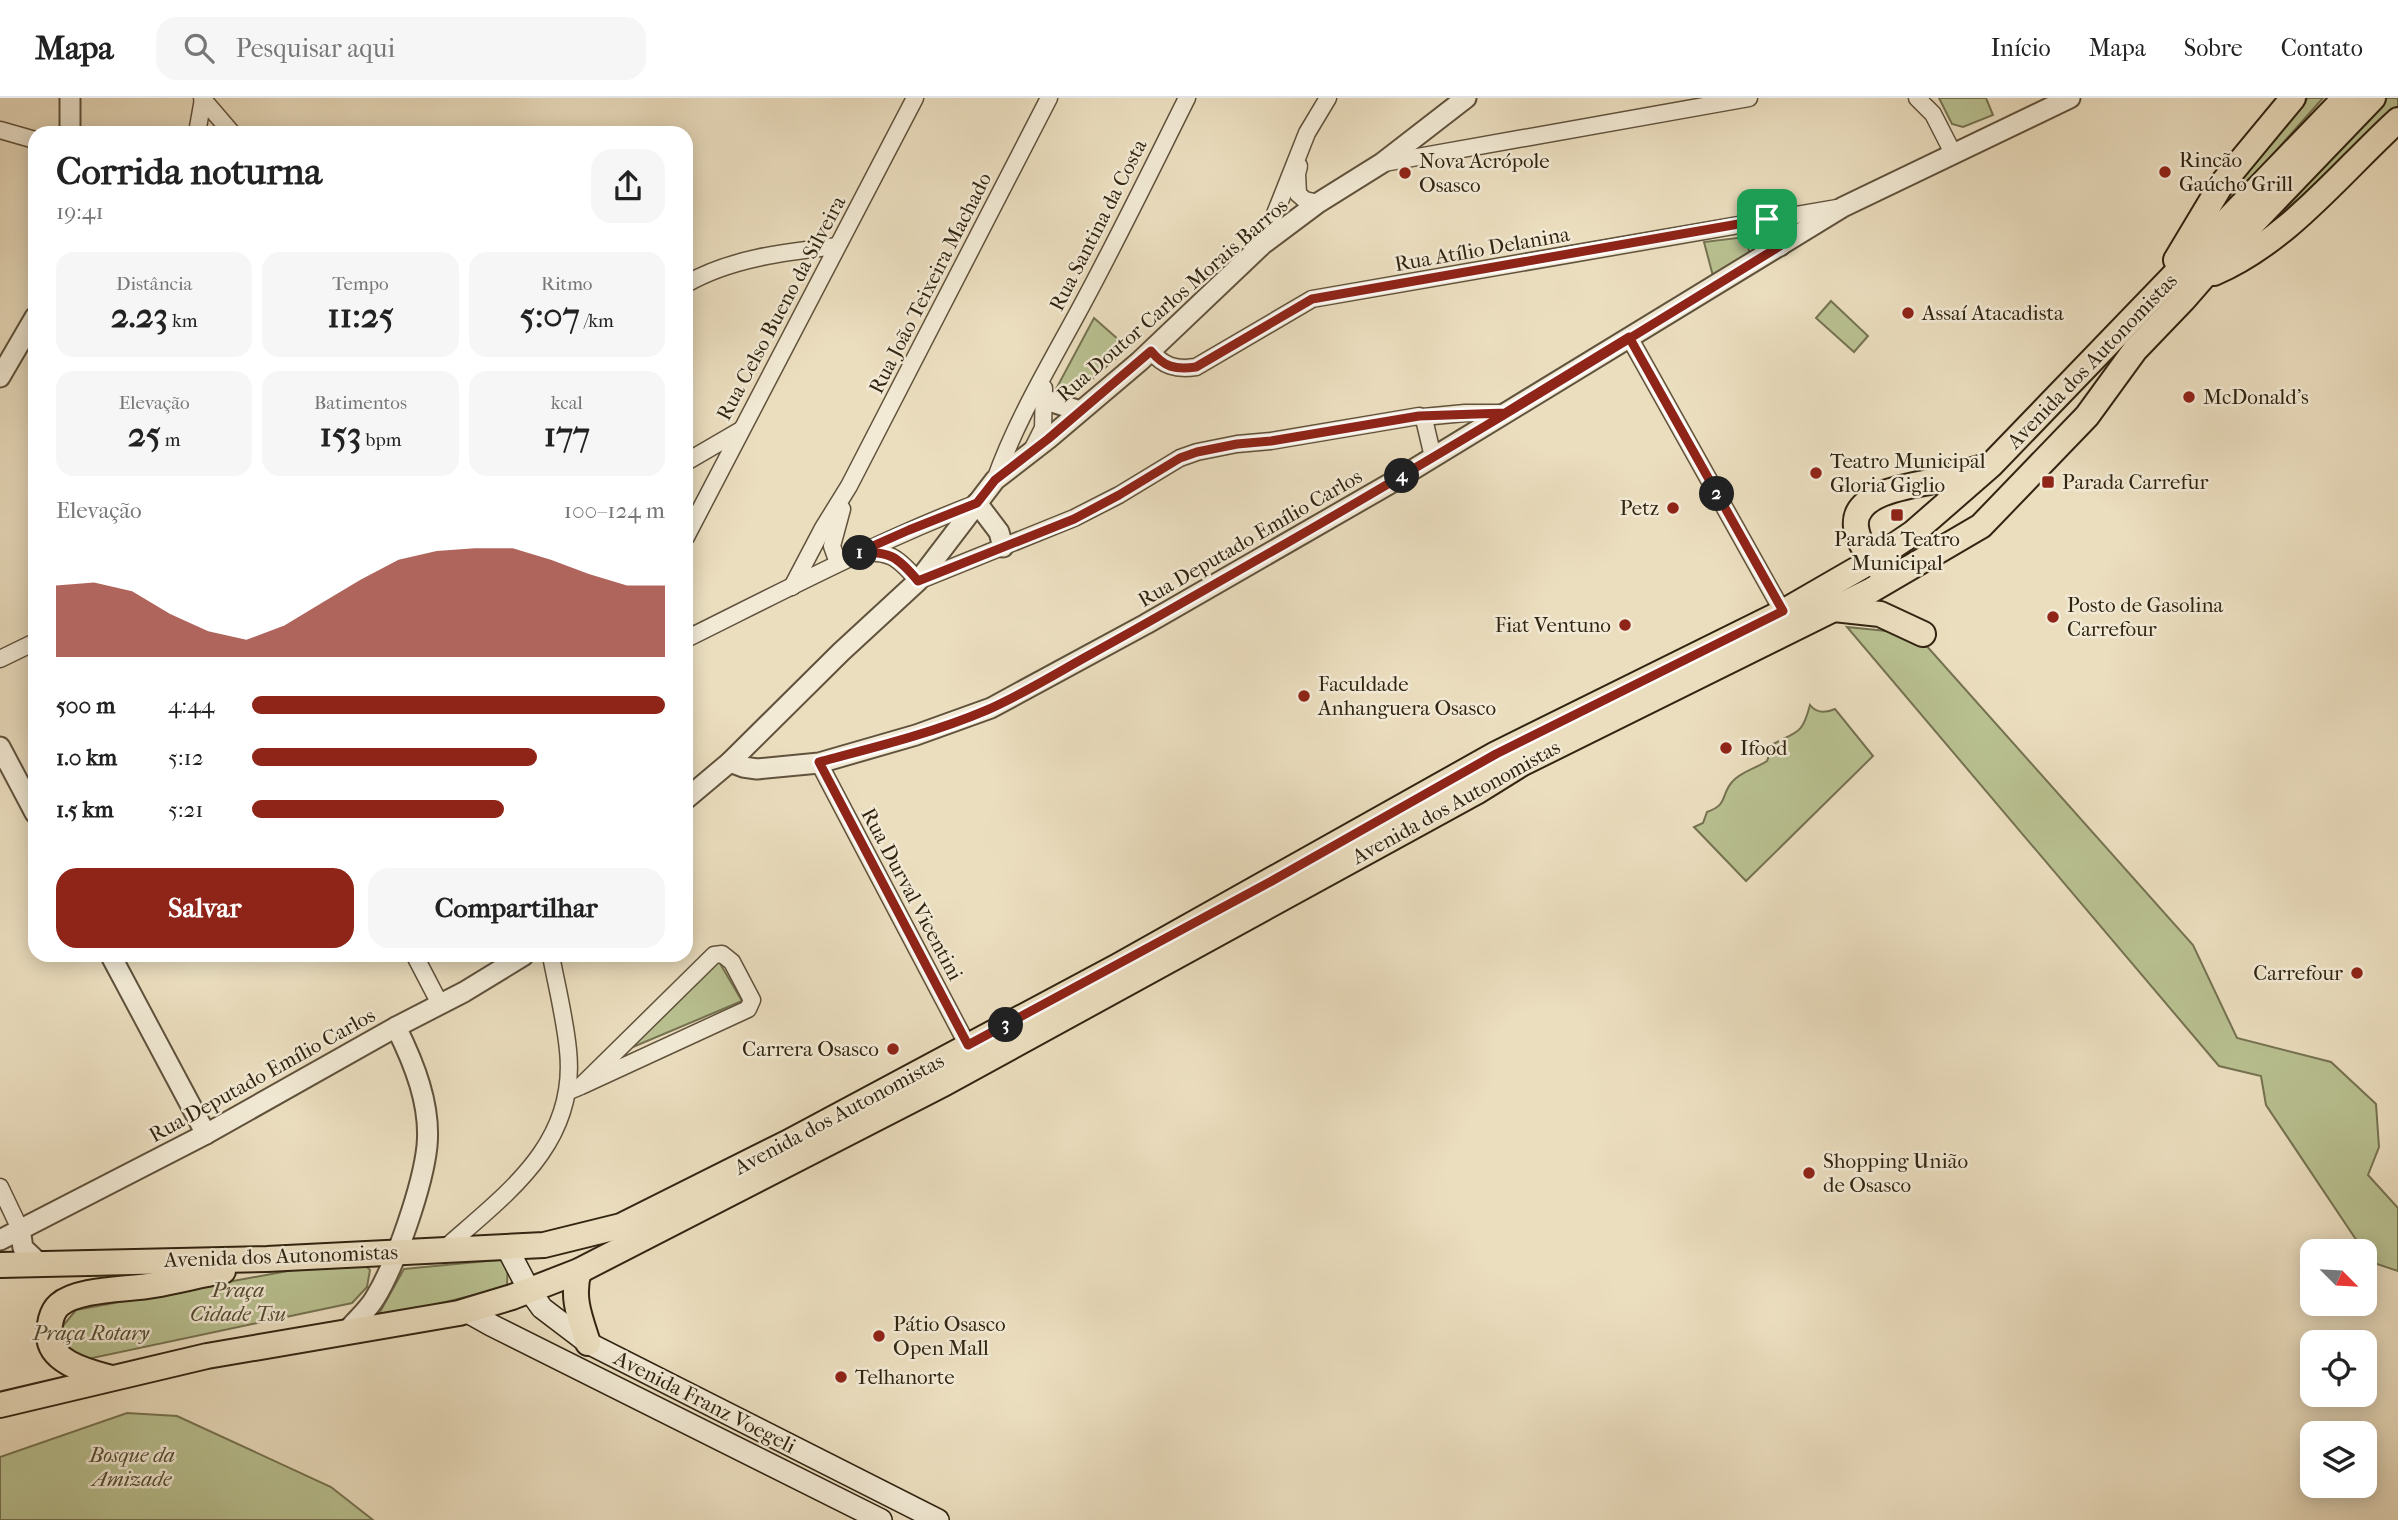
<!DOCTYPE html>
<html lang="pt">
<meta charset="utf-8">
<style>
body{margin:0;font-family:"IM FELL French Canon",serif;background:#f6f6f6;color:#222;height:100vh;display:flex;flex-direction:column;font-size:26px;white-space:nowrap}
*{box-sizing:border-box;margin:0}
p{font-size:23px;color:#767676}
.icon{flex:none;width:38px;height:38px;fill:none;stroke:currentColor;stroke-width:2;stroke-linecap:round;stroke-linejoin:round}
.map{position:relative;flex:1;overflow:hidden}
.drawer{position:absolute;left:28px;top:28px;width:665px;height:836px;display:flex;flex-direction:column;background:#fff;border-radius:21px;box-shadow:0 4px 18px #0003}
.drawer>*{flex:none}
.needle{width:46px;rotate:114deg}
.fabs{position:absolute;left:2300px;top:1141px;display:grid;gap:14px}
.fabs a{display:grid;place-items:center;width:77px;height:77px;border-radius:14px;background:#fff;box-shadow:0 4px 18px #0003;font-size:35px}
.pin{position:absolute;display:grid;place-items:center;width:60px;height:60px;color:#fff;margin:-30px;border-radius:14px;box-shadow:0 4px 10px #0006}
.km{position:absolute;width:35px;height:35px;margin:-18px;border-radius:50%;background:#222;color:#fff;font-size:19px;line-height:35px;text-align:center}
.round{display:grid;place-items:center;flex:none;width:74px;height:74px;border-radius:21px;background:#f6f6f6}
.head{display:flex;align-items:center;justify-content:space-between;height:119px;padding:0 28px}
h1{font-size:38px;font-weight:700;line-height:52px}
.figures{display:grid;grid-template-columns:repeat(3,1fr);gap:10px;height:119px;padding:7px 28px}
.figures div{display:grid;align-content:center;border-radius:18px;background:#f6f6f6;text-align:center}
.figures b{font-size:35px;font-weight:700}
.figures small{font-size:19px;font-weight:400}
.figures p{font-size:19px}
.chart{height:196px;padding:14px 28px}
.chart p{display:flex;justify-content:space-between}
.chart svg{width:100%;height:126px;margin-top:7px;fill:#8f2418;opacity:.7}
.cta{display:flex;gap:14px;margin-top:auto;padding:14px 28px}
.cta a{flex:1;height:80px;border-radius:21px;background:#8f2418;color:#fff;font-size:28px;font-weight:700;line-height:80px;text-align:center}
.cta a+a{background:#f6f6f6;color:#222}
ul{padding:0 28px;list-style:none;font-size:23px}
li{display:grid;grid-template-columns:112px 84px 1fr;align-items:center;height:52px}
li i{height:18px;border-radius:9px;background:#8f2418}
header{display:flex;align-items:center;gap:42px;box-sizing:border-box;height:98px;padding:0 35px;background:#fff;border-bottom:2px solid #e0e0e0}
header strong{font-size:33px}
nav{display:flex;gap:38px;margin-inline-start:auto;font-size:24px}
.search{width:490px;height:63px;background:#f6f6f6;display:flex;align-items:center;gap:18px;box-sizing:border-box;padding:0 24px;border-radius:21px;color:#767676;font-size:26px}
.map>svg:first-child{display:block}
.green{fill:#b9c191;stroke:#757251;stroke-width:2}
.lines{fill:none;stroke-linecap:round;stroke-linejoin:round}
.minor-casing{stroke:#60523c;stroke-width:19}
.tertiary-casing{stroke:#60523c;stroke-width:23}
.secondary-casing{stroke:#312411;stroke-width:24}
.primary-casing{stroke:#312411;stroke-width:28}
.minor{stroke:#f2ead5;stroke-width:16}
.tertiary{stroke:#f2ead5;stroke-width:19}
.secondary{stroke:#f2ead5;stroke-width:21}
.primary{stroke:#ebdebf;stroke-width:24}
.route-casing{stroke:#fff;stroke-width:14}
.route{stroke:#8f2418;stroke-width:9}
.poi-dot{fill:#8f2418;stroke:#f2ead5;stroke-width:2.5}
.labels{text-anchor:middle;stroke-width:5;stroke-linejoin:round;paint-order:stroke}
.poi-label{font-size:21px;fill:#312411;stroke:#f2ead5;text-anchor:start}
.street-label{font-size:21px;fill:#312411;stroke:#f2ead5}
.park-label{font-size:21px;font-style:italic;fill:#534b31;stroke:#f2ead5}
</style>
<header>
<strong>Mapa</strong>
<div class="search"><svg class="icon" aria-label="search" viewBox="0 0 24 24"><circle cx="10" cy="10" r="6"/><path d="M15 15l6 6"/></svg>Pesquisar aqui</div>
<nav><a>Início</a><a>Mapa</a><a>Sobre</a><a>Contato</a></nav>
</header>
<div class="map">
<svg width="2398" height="1422" viewBox="0 0 2398 1422">
<rect width="100%" height="100%" fill="#ebdebf"/>
<filter id="stains"><feTurbulence type="fractalNoise" baseFrequency=".00286" numOctaves="4"/><feColorMatrix values="0 0 0 0 .2 0 0 0 0 .09 0 0 0 0 .02 0 0 0 .5 -.17"/></filter>
<radialGradient id="worn" r=".72"><stop offset=".6" stop-color="#630" stop-opacity="0"/><stop offset="1" stop-color="#630" stop-opacity=".3"/></radialGradient>
<g class="green">
<path d="M 1939,0 L 1986,0 L 1993,17 L 1963,29 L 1952,26 Z"/>
<path d="M 2308,0 L 2323,0 L 2226,109 L 2222,105 Z"/>
<path d="M 2383,0 L 2398,0 L 2398,12 L 2275,129 L 2273,125 Z"/>
<path d="M 1745,139 L 1750,156 L 1713,178 L 1704,144 Z"/>
<path d="M 1831,203 L 1868,238 L 1854,254 L 1816,220 Z"/>
<path d="M 1094,220 L 1128,250 L 1071,299 L 1056,291 Z"/>
<path d="M 1847,529 L 1916,536 L 2193,847 L 2237,940 L 2331,964 L 2376,1006 L 2379,1049 L 2368,1077 L 2398,1110 L 2398,1173 L 2371,1164 L 2266,1007 L 2261,978 L 2219,968 Z"/>
<path d="M 1810,607 C 1817,616 1826,615 1835,611 L 1873,658 L 1746,783 L 1694,729 L 1703,725 L 1707,714 C 1729,706 1720,698 1732,684 C 1740,674 1757,670 1767,663 L 1773,646 C 1798,633 1802,637 1810,607 Z"/>
<path d="M 718,862 L 742,903 L 621,954 Z"/>
<path d="M 358,1160 L 370,1172 L 367,1189 L 352,1205 L 83,1262 L 61,1246 L 62,1229 L 76,1212 Z"/>
<path d="M 508,1161 L 507,1189 L 376,1221 L 404,1171 Z"/>
<path d="M 127,1315 L 177,1318 L 331,1389 L 373,1422 L 0,1422 L 0,1359 Z"/>
</g>
<g class="lines">
<defs>
<g id="minor">
<path d="M 202,0 L 232,35"/>
<path d="M 1917,0 L 1933,16 L 1953,55"/>
<path d="M 0,32 L 35,42"/>
<path d="M 197,35 L 203,1"/>
<path d="M 1384,65 L 1749,0"/>
<path d="M 1299,68 L 1297,76 L 1298,96 L 1305,102 L 1318,105"/>
<path d="M 1263,146 L 1307,35 L 1328,0"/>
<path d="M 686,186 C 731,160 786,154 837,148"/>
<path d="M 1629,239 L 1783,514"/>
<path d="M 1151,253 C 1163,268 1176,272 1196,269 L 1312,201 L 1837,110"/>
<path d="M 1423,319 L 1465,315 L 1505,315"/>
<path d="M 1032,352 L 1043,330 L 1044,290"/>
<path d="M 686,364 L 741,332"/>
<path d="M 995,382 C 1017,320 1052,263 1083,205 C 1119,138 1153,68 1187,0"/>
<path d="M 686,439 L 915,0"/>
<path d="M 857,455 C 889,452 898,459 918,483 L 1074,420 L 1119,397 L 1180,360 L 1197,354 L 1237,346 L 1271,343 L 1419,318 L 1424,321 L 1433,359"/>
<path d="M 838,465 L 832,448 L 842,411"/>
<path d="M 792,489 L 823,430 L 849,388 L 1049,0"/>
<path d="M 686,541 C 783,493 876,444 977,405"/>
<path d="M 0,561 L 35,544"/>
<path d="M 819,665 L 968,948"/>
<path d="M 415,858 L 440,906"/>
<path d="M 569,993 L 581,988 L 748,911 L 752,902 L 732,864 L 722,856 L 714,857 L 581,988"/>
<path d="M 0,1089 L 20,1131"/>
<path d="M 444,1151 C 507,1095 578,1046 568,952 C 565,921 557,889 551,858"/>
</g>
<g id="tertiary">
<path d="M 70,0 L 70,35"/>
<path d="M 1767,121 L 1774,131 L 1780,148"/>
<path d="M 0,279 L 35,219"/>
<path d="M 1043,301 L 1080,313"/>
<path d="M 977,405 L 999,434 L 1003,449"/>
<path d="M 0,649 L 35,715"/>
<path d="M 730,664 L 743,669 L 757,671 L 819,665 L 916,637 L 991,610 L 1146,526 L 1391,385 L 1843,109 L 2070,0"/>
<path d="M 686,701 L 730,664 L 841,554 L 918,483 L 995,382 L 1048,341 L 1140,263 L 1263,146 L 1318,105 L 1382,65 L 1466,0"/>
<path d="M 111,858 L 206,1036"/>
<path d="M 20,1131 L 23,1150 L 39,1165"/>
<path d="M 0,1142 L 206,1036 L 396,929 L 464,894 L 523,858"/>
<path d="M 347,1233 C 356,1222 368,1212 375,1200 C 396,1166 423,1087 427,1048 C 431,1007 414,965 396,929"/>
</g>
<g id="secondary">
<path d="M 506,1148 L 529,1192 L 542,1210 L 588,1245 L 938,1422"/>
<path d="M 466,1213 L 491,1227 L 881,1422"/>
</g>
<g id="primary">
<path d="M 2176,162 L 2221,87 L 2293,0"/>
<path d="M 2214,175 C 2288,143 2340,75 2398,22"/>
<path d="M 1883,475 C 1872,461 1858,447 1856,429 C 1852,394 1911,388 1934,383 C 1952,378 1969,373 1987,368"/>
<path d="M 1834,511 L 1880,516 L 1923,536"/>
<path d="M 0,1167 L 267,1161 L 544,1147 L 621,1128 L 787,1045 L 1118,868 L 1496,656 L 1783,514 L 1873,462 L 1913,435 L 1991,367 L 2345,0"/>
<path d="M 579,1173 C 571,1199 580,1220 588,1245"/>
<path d="M 111,1280 C 90,1274 49,1265 49,1237 C 49,1228 51,1214 59,1207 C 78,1190 129,1192 154,1187 C 177,1183 200,1177 223,1173"/>
<path d="M 0,1307 L 207,1258 L 459,1215 L 512,1199 L 579,1173 L 945,985 L 1476,694 L 1521,666 L 1870,493 L 1981,428 L 2087,318 L 2135,252 L 2183,202 L 2224,155 L 2373,0"/>
</g>
</defs>
<use href="#minor" class="minor-casing"/>
<use href="#tertiary" class="tertiary-casing"/>
<use href="#secondary" class="secondary-casing"/>
<use href="#primary" class="primary-casing"/>
<use href="#minor" class="minor"/>
<use href="#tertiary" class="tertiary"/>
<use href="#secondary" class="secondary"/>
<use href="#primary" class="primary"/>
</g>
<g class="lines">
<defs>
<path id="route" d="M 1767,121 L 1312,201 L 1196,269 C 1175,272 1164,269 1151,253 L 1048,341 L 995,382 L 977,405 L 909,432 L 857,455 C 889,452 898,459 918,483 L 1074,421 L 1119,397 L 1180,360 L 1197,354 L 1237,346 L 1271,343 L 1419,318 L 1505,315 L 1629,239 L 1783,513 L 1496,656 L 1270,784 L 968,947 L 819,664 C 876,649 933,635 987,612 C 1021,597 1052,578 1084,560 C 1152,523 1218,484 1285,446 C 1452,350 1616,249 1780,148 L 1774,131 L 1767,121"/>
</defs>
<use href="#route" class="route-casing"/>
<use href="#route" class="route"/>
</g>
<g class="poi-dot">
<circle cx="2165" cy="74" r="7"/>
<circle cx="1405" cy="75" r="7"/>
<circle cx="1908" cy="215" r="7"/>
<circle cx="2189" cy="299" r="7"/>
<circle cx="1816" cy="375" r="7"/>
<rect x="2041" y="377" width="14" height="14" rx="3.5"/>
<circle cx="1673" cy="410" r="7"/>
<rect x="1890" y="410" width="14" height="14" rx="3.5"/>
<circle cx="2053" cy="519" r="7"/>
<circle cx="1625" cy="527" r="7"/>
<circle cx="1304" cy="598" r="7"/>
<circle cx="1726" cy="650" r="7"/>
<circle cx="2357" cy="875" r="7"/>
<circle cx="893" cy="951" r="7"/>
<circle cx="1809" cy="1075" r="7"/>
<circle cx="879" cy="1238" r="7"/>
<circle cx="841" cy="1279" r="7"/>
</g>
<g class="labels">
<g class="poi-label">
<text x="2179" y="69">Rincão<tspan x="2179" dy="24">Gaúcho Grill</tspan></text>
<text x="1419" y="70">Nova Acrópole<tspan x="1419" dy="24">Osasco</tspan></text>
<text x="1922" y="222">Assaí Atacadista</text>
<text x="2203" y="306">McDonald's</text>
<text x="1830" y="370">Teatro Municipal<tspan x="1830" dy="24">Gloria Giglio</tspan></text>
<text x="2062" y="391">Parada Carrefur</text>
<text x="1659" y="417" text-anchor="end">Petz</text>
<text x="1897" y="448" text-anchor="middle">Parada Teatro<tspan x="1897" dy="24">Municipal</tspan></text>
<text x="2067" y="514">Posto de Gasolina<tspan x="2067" dy="24">Carrefour</tspan></text>
<text x="1611" y="534" text-anchor="end">Fiat Ventuno</text>
<text x="1318" y="593">Faculdade<tspan x="1318" dy="24">Anhanguera Osasco</tspan></text>
<text x="1740" y="657">Ifood</text>
<text x="2343" y="882" text-anchor="end">Carrefour</text>
<text x="879" y="958" text-anchor="end">Carrera Osasco</text>
<text x="1823" y="1070">Shopping União<tspan x="1823" dy="24">de Osasco</tspan></text>
<text x="893" y="1233">Pátio Osasco<tspan x="893" dy="24">Open Mall</tspan></text>
<text x="855" y="1286">Telhanorte</text>
</g>
<g class="street-label">
<text transform="translate(1098 127) rotate(-63)" y="7">Rua Santina da Costa</text>
<text transform="translate(1482 151) rotate(-10)" y="7">Rua Atílio Delanina</text>
<text transform="translate(930 185) rotate(-63)" y="7">Rua João Teixeira Machado</text>
<text transform="translate(1172 202) rotate(-41)" y="7">Rua Doutor Carlos Morais Barros</text>
<text transform="translate(781 210) rotate(-62)" y="7">Rua Celso Bueno da Silveira</text>
<text transform="translate(2092 263) rotate(-46)" y="7">Avenida dos Autonomistas</text>
<text transform="translate(1250 440) rotate(-30)" y="7">Rua Deputado Emílio Carlos</text>
<text transform="translate(1456 704) rotate(-29)" y="7">Avenida dos Autonomistas</text>
<text transform="translate(912 796) rotate(62)" y="7">Rua Durval Vicentini</text>
<text transform="translate(262 977) rotate(-29)" y="7">Rua Deputado Emílio Carlos</text>
<text transform="translate(839 1016) rotate(-28)" y="7">Avenida dos Autonomistas</text>
<text transform="translate(281 1158) rotate(-2)" y="7">Avenida dos Autonomistas</text>
<text transform="translate(705 1304) rotate(27)" y="7">Avenida Franz Voegeli</text>
</g>
<g class="park-label">
<text x="238" y="1199">Praça<tspan x="238" dy="24">Cidade Tsu</tspan></text>
<text x="91" y="1242">Praça Rotary</text>
<text x="132" y="1364">Bosque da<tspan x="132" dy="24">Amizade</tspan></text>
</g>
</g>
<rect width="100%" height="100%" filter="url(#stains)"/>
<rect width="100%" height="100%" fill="url(#worn)"/>
</svg>
<div class="fabs">
<a><svg class="needle" viewBox="-14 -14 28 28"><path d="M0-13l5 13h-10z" fill="#e53935"/><path d="M0 13l5-13h-10z" fill="#767676"/></svg></a>
<a><svg class="icon" aria-label="locate" viewBox="0 0 24 24"><circle cx="12" cy="12" r="6"/><path d="M12 2v4M12 18v4M2 12h4M18 12h4"/></svg></a>
<a><svg class="icon" aria-label="layers" viewBox="0 0 24 24"><path d="M12 4l9 5-9 5-9-5zM3 14l9 5 9-5"/></svg></a>
</div>
<div class="pin" style="left:1767px;top:121px;background:#1e9e55"><svg class="icon" aria-label="arrive" viewBox="0 0 24 24"><path d="M6 21V4h12l-3 4 3 4H6"/></svg></div>
<b class="km" style="left:860px;top:455px">1</b>
<b class="km" style="left:1717px;top:396px">2</b>
<b class="km" style="left:1006px;top:927px">3</b>
<b class="km" style="left:1402px;top:378px">4</b>
<section class="drawer">
<div class="head"><div><h1>Corrida noturna</h1><p>19:41</p></div><a class="round"><svg class="icon" aria-label="share" viewBox="0 0 24 24"><path d="M12 15V3M7 8l5-5 5 5M5 13v7h14v-7"/></svg></a></div>
<div class="figures">
<div><p>Distância</p><b>2.23<small> km</small></b></div>
<div><p>Tempo</p><b>11:25</b></div>
<div><p>Ritmo</p><b>5:07<small> /km</small></b></div>
</div>
<div class="figures">
<div><p>Elevação</p><b>25<small> m</small></b></div>
<div><p>Batimentos</p><b>153<small> bpm</small></b></div>
<div><p>kcal</p><b>177</b></div>
</div>
<div class="chart"><p><span>Elevação</span>100–124 m</p>
<svg viewBox="0 0 160 44" preserveAspectRatio="none"><path d="M0 44V19L10 18L20 21L30 29L40 35L50 38L60 33L70 25L80 17L90 10L100 7L110 6L120 6L130 10L140 15L150 19L160 19V44z"/></svg>
</div>
<ul>
<li><b>500 m</b>4:44<i style="width:100%"></i></li>
<li><b>1.0 km</b>5:12<i style="width:69%"></i></li>
<li><b>1.5 km</b>5:21<i style="width:61%"></i></li>
</ul>
<div class="cta"><a>Salvar</a><a>Compartilhar</a></div>
</section>
</div>
